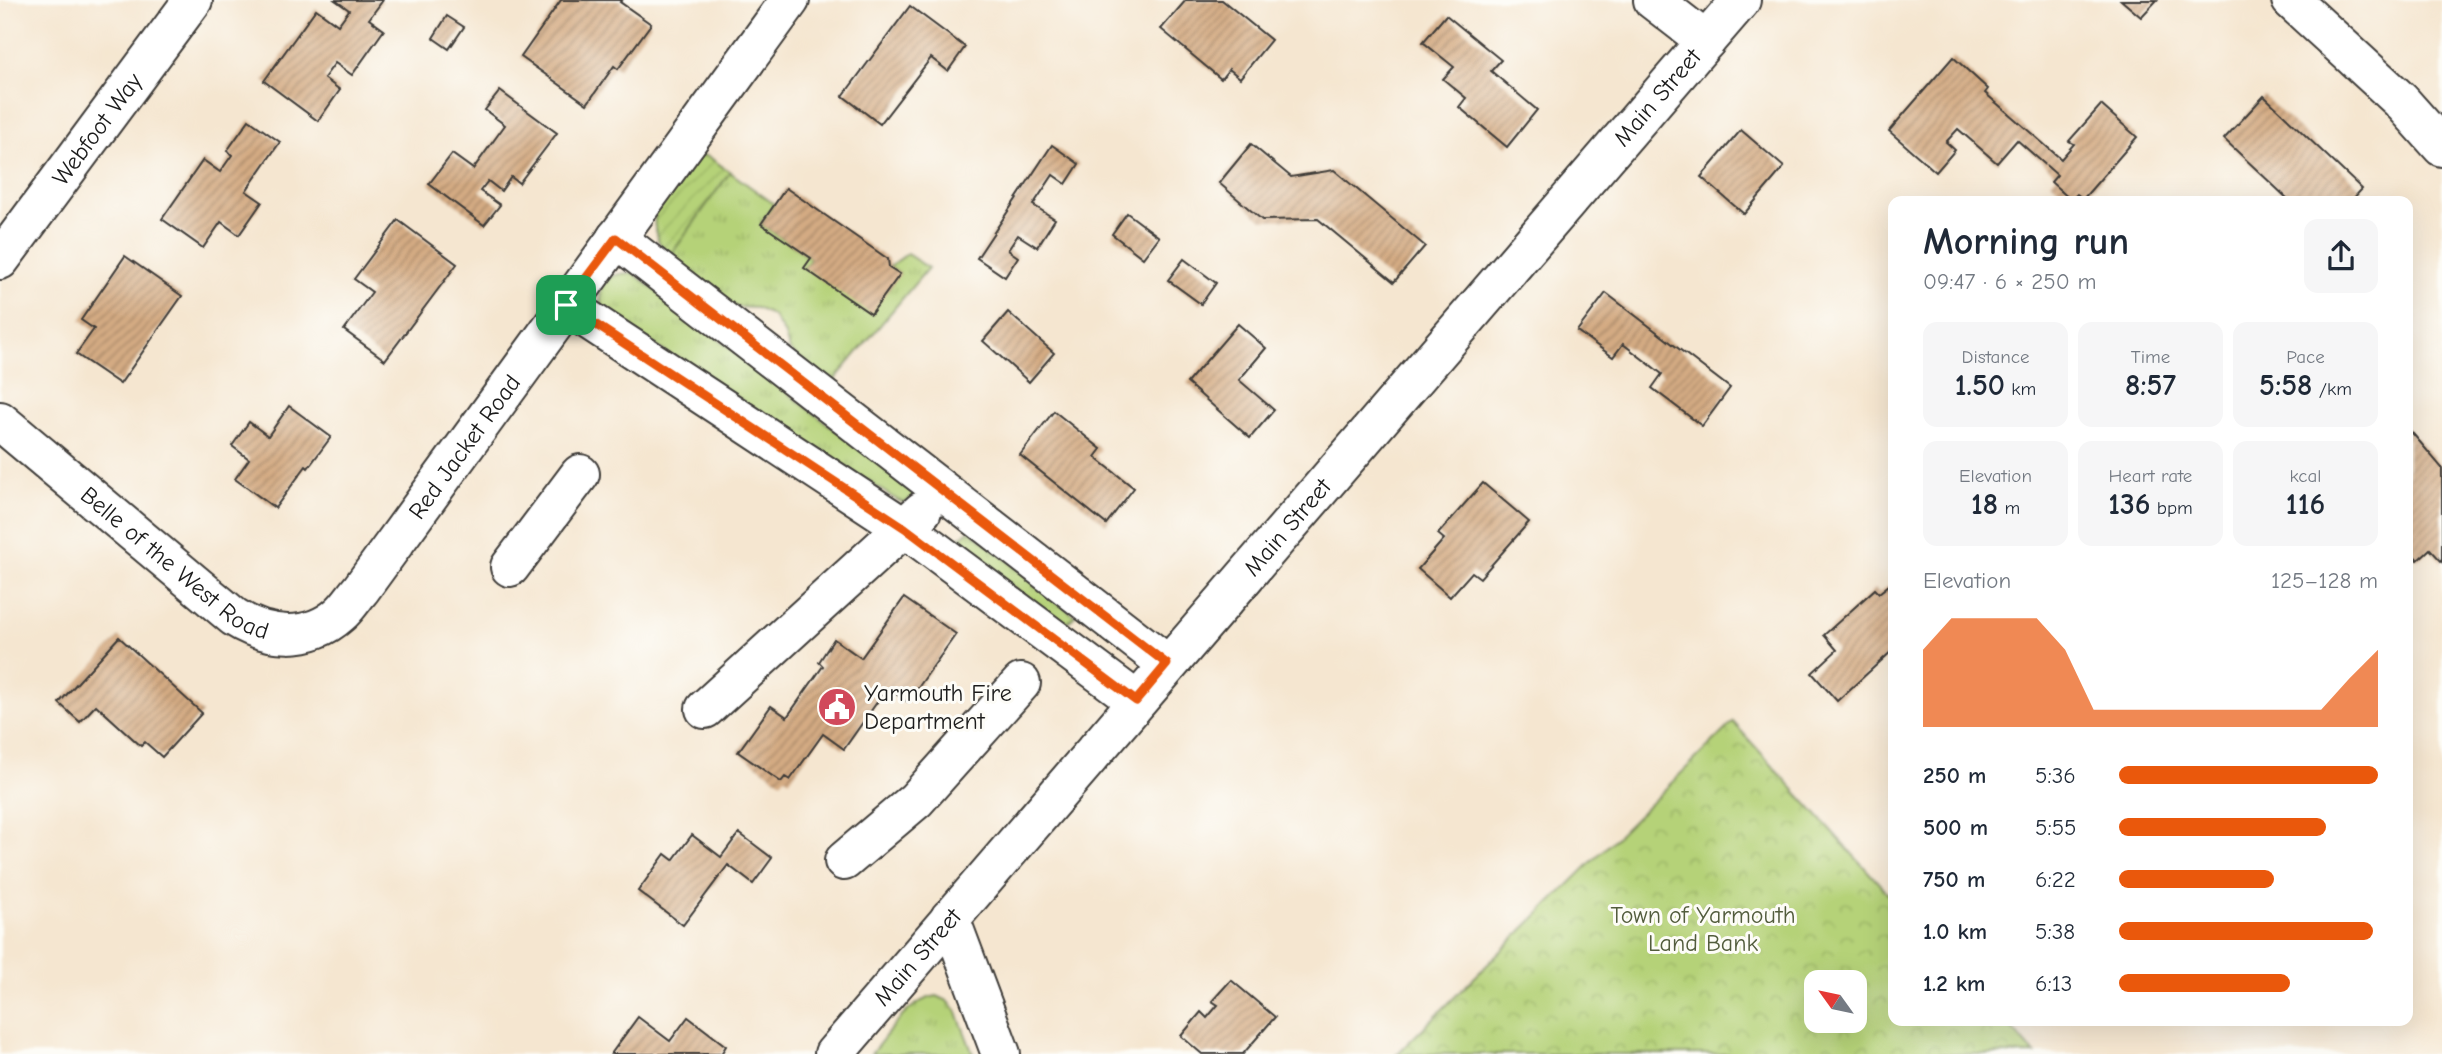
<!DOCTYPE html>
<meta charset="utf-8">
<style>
body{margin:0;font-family:"Comic Neue",sans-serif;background:#f6f6f7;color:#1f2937;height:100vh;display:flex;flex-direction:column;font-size:26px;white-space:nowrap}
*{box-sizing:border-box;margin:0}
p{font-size:23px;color:#747a83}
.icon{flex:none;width:38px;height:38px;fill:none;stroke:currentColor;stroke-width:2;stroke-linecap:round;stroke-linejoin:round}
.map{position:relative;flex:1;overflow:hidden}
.sheet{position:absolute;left:1888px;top:196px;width:525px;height:830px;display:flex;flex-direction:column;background:#fff;border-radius:14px;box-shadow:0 7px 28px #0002}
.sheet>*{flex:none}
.needle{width:46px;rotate:303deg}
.controls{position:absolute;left:1804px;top:970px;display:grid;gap:14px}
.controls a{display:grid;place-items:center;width:63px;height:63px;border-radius:14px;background:#fff;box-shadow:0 7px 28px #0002;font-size:35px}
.pin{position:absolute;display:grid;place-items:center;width:60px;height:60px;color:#fff;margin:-30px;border-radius:14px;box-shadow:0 4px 10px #0006}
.round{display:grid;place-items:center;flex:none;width:74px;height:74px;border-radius:14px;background:#f6f6f7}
.head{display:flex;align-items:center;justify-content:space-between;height:119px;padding:0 35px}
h1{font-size:38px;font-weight:700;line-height:52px}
.stats{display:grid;grid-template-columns:repeat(3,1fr);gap:10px;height:119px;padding:7px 35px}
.stats div{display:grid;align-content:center;border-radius:14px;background:#f6f6f7;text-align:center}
.stats b{font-size:30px;font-weight:700}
.stats small{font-size:19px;font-weight:400}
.stats p{font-size:19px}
.chart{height:196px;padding:14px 35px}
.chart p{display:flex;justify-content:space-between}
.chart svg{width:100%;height:126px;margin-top:7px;fill:#ea580c;opacity:.7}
ul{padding:0 35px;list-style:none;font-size:23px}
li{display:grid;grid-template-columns:112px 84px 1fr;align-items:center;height:52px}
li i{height:18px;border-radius:9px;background:#ea580c}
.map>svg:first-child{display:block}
.grass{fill:url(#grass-tufts);stroke:#68774a;stroke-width:2}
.park{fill:url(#park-crowns);stroke:#68774a;stroke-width:2;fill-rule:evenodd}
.garden{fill:url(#garden-furrows);stroke:#68774a;stroke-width:2}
.building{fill:url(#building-hatch)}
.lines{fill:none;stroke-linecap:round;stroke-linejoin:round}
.minor-casing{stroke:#3d3a37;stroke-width:42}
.major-casing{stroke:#3d3a37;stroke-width:42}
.minor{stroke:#fff;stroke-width:38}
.major{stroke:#fff;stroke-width:38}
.route-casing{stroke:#fff;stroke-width:14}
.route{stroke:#ea580c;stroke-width:9}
.labels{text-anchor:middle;stroke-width:6;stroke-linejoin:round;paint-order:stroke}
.street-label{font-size:24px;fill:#1c1c1c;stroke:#fdfcf7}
.poi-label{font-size:24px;fill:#1c1c1c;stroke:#fdfcf7;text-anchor:start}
.park-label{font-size:24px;fill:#525c3c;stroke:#fdfcf7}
</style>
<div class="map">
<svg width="2442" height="1054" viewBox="0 0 2442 1054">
<defs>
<pattern id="grass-tufts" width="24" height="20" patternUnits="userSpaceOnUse" patternTransform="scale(1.75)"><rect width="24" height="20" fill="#b5d278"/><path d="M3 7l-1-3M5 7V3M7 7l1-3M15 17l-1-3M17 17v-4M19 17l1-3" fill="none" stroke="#9bb467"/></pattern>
<pattern id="park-crowns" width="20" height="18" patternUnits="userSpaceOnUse" patternTransform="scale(1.75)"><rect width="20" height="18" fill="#b5d278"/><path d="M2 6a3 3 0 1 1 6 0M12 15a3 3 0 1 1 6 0" fill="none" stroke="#9bb467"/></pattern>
<pattern id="garden-furrows" width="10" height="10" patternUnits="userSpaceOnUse" patternTransform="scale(1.75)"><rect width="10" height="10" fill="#b5d278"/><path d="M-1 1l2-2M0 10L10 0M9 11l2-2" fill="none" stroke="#9bb467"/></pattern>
<pattern id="building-hatch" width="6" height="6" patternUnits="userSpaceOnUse" patternTransform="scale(1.75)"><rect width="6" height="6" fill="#d4ab83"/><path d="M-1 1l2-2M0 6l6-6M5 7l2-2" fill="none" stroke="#ab8a6a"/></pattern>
</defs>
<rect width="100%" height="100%" fill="#fdfcf7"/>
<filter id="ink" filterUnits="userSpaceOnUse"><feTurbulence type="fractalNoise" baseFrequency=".0143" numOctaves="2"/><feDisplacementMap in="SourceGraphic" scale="14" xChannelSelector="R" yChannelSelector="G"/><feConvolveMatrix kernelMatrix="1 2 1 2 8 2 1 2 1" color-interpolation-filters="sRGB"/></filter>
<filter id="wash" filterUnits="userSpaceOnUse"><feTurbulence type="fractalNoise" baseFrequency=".00686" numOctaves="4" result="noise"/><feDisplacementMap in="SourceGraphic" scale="28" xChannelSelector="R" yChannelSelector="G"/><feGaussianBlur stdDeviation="1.57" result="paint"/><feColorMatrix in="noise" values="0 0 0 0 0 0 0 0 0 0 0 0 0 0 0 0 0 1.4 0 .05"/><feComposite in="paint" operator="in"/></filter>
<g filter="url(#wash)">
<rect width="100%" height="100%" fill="#f5e6d0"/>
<g class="grass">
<path d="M 730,172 L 774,204 L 761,224 L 811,258 L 804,268 L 900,274 L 889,267 L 907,254 L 928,268 L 832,383 L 790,351 L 784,333 L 773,316 L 757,308 L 733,307 L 670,256 Z"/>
<path d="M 633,273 L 918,494 L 904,503 L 897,500 L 603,312 C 595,286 606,272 633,273 Z"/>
<path d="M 970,530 L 1075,616 L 1064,626 L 960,548 L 961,537 Z"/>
<path d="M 937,996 L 948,1001 L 956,1010 L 973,1054 L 871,1054 C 889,1033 908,1000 937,996 Z"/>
</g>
<path class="park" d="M 1733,722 L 1893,899 L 1894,1020 L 2004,1020 L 2035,1054 L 1397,1054 ZM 1816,982 L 1855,982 L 1855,1020 L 1816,1020 Z"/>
<path class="garden" d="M 701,155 L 709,157 L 730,172 L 670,256 C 656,243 653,230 655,211 L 696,156 Z"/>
<g id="blocks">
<g class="building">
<path d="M 335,0 L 383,0 L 369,19 L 384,30 L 352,75 L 335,63 L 324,78 L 340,90 L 318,121 L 264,81 L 316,9 L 338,25 L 349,10 Z"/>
<path d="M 561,0 L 622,0 L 620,2 L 651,24 L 618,69 L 614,66 L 587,104 L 521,57 Z"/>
<path d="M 1186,0 L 1222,0 L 1271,40 L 1240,78 L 1229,69 L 1221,79 L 1161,29 Z"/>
<path d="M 2121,0 L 2157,0 L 2141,17 Z"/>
<path d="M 910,6 L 965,47 L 948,71 L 931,58 L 880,124 L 843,96 Z"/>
<path d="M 1446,15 L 1501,60 L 1491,71 L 1537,110 L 1507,147 L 1459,107 L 1466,98 L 1443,79 L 1454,67 L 1423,42 Z"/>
<path d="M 447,16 L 464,27 L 449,49 L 433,38 Z"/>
<path d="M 1953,57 L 1988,89 L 1985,93 L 2061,159 L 2074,144 L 2069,141 L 2101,105 L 2137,137 L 2083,199 L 2077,194 L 2071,200 L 2051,182 L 2057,175 L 2017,140 L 1997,163 L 1958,129 L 1946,142 L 1955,150 L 1936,172 L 1889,131 Z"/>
<path d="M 500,91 L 557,133 L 519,183 L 511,177 L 501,191 L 488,181 L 480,191 L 500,205 L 484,225 L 429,184 L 452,154 L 473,169 L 505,125 L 485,110 Z"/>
<path d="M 2264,96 L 2362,189 L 2351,201 L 2290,201 L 2224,139 Z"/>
<path d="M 249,120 L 280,142 L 246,191 L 262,202 L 239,235 L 221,222 L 203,248 L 162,219 L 203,160 L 220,172 L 232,155 L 227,151 Z"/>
<path d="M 1741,130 L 1784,167 L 1744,214 L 1701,177 Z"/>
<path d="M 1251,144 L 1291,177 L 1334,170 L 1425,246 L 1394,282 L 1318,219 L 1262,220 L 1219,183 Z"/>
<path d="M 1052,145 L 1079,164 L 1066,184 L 1053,175 L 1033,205 L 1055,219 L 1037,247 L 1018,235 L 1008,250 L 1018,257 L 1005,277 L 977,258 Z"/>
<path d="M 786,188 L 888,259 L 889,267 L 900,274 L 871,314 L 804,268 L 811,258 L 761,224 Z"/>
<path d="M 1127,213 L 1159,237 L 1143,258 L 1112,234 Z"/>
<path d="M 398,220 L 457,264 L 385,360 L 344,330 L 372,292 L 354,279 Z"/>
<path d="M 125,256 L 182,296 L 120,384 L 76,354 L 94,329 L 81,320 Z"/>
<path d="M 1184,259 L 1216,283 L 1201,304 L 1168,280 Z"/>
<path d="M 1606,293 L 1730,388 L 1702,426 L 1652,388 L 1662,374 L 1623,344 L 1613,357 L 1577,331 Z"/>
<path d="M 1008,312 L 1054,353 L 1029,382 L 983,341 Z"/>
<path d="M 1238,324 L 1266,348 L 1239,380 L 1274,410 L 1250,438 L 1187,383 Z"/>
<path d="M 289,406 L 331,437 L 308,468 L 306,466 L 275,508 L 235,479 L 249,459 L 232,446 L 249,422 L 268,436 Z"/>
<path d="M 1054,411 L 1101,449 L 1095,457 L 1134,488 L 1106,524 L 1020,455 Z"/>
<path d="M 2408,428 L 2442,468 L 2442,562 L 2430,549 L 2418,560 L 2408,549 Z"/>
<path d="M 1483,483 L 1529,522 L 1480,578 L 1472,572 L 1450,597 L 1418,569 L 1444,539 L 1438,534 Z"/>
<path d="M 1894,577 L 1894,649 L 1837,701 L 1812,673 L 1837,650 L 1824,635 L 1875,589 L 1879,593 L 1889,585 Z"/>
<path d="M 904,598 L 956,634 L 908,702 L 887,688 L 844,749 L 823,734 L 790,780 L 785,777 L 781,782 L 738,752 L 771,706 L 787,717 L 823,666 L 819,662 L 834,639 L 861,658 Z"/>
<path d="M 119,637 L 202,713 L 162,757 L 145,742 L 141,746 L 96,705 L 80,722 L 59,703 Z"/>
<path d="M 739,833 L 772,858 L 753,884 L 728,865 L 683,925 L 638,891 L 665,854 L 673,860 L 692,835 L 721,857 Z"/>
<path d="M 1231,980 L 1275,1017 L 1243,1054 L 1202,1054 L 1181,1036 L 1201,1012 L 1207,1018 L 1218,1005 L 1212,1001 Z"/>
<path d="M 638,1017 L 670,1041 L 688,1017 L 726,1046 L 721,1054 L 611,1054 Z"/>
</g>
</g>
</g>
<g filter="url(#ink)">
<use href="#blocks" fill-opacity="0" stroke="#3d3a37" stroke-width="2"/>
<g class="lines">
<defs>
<g id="minor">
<path d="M 1653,0 L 1706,41"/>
<path d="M 2291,0 L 2400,100 L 2442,147"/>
<path d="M 616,238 L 1167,664"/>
<path id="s1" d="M 0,260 L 193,0"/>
<path d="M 566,305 L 905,528 L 1137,701"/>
<path id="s2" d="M 0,421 L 234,617 C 267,638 309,642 340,614 C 348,607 354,597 361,589 L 790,0"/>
<path d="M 510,567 L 580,474"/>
<path d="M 705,709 L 922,511"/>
<path d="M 844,861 L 916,800 L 1021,683"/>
<path d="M 950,918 L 1001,1054"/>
</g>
<g id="major">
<path id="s3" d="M 834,1054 L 1741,0"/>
</g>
</defs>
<use href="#minor" class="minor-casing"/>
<use href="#major" class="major-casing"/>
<use href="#minor" class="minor"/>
<use href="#major" class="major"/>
</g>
</g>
<g class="lines" filter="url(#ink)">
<defs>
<path id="route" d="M 616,238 L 1167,664 L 1136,701 L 905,528 L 566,305 Z"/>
</defs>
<use href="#route" class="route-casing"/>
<use href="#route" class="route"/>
</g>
<defs>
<symbol id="civic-disc" viewBox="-11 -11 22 22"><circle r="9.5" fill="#d1495b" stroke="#fdfcf7"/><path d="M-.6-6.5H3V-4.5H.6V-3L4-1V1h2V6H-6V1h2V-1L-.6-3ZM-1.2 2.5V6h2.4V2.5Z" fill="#fff"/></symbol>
</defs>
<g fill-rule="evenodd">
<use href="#civic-disc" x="815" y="685" width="44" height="44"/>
</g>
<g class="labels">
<g class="street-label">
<text dy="8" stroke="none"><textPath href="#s3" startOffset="1262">Main Street</textPath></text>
<text dy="8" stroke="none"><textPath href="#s1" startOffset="163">Webfoot Way</textPath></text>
<text dy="8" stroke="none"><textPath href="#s2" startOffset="628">Red Jacket Road</textPath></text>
<text dy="8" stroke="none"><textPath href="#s3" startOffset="695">Main Street</textPath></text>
<text dy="8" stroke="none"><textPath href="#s2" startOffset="226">Belle of the West Road</textPath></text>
<text dy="8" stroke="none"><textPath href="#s3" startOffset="128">Main Street</textPath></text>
</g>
<g class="poi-label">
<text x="864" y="701">Yarmouth Fire<tspan x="864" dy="28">Department</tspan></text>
</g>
<g class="park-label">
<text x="1703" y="923">Town of Yarmouth<tspan x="1703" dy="28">Land Bank</tspan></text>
</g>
</g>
</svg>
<div class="controls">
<a><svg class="needle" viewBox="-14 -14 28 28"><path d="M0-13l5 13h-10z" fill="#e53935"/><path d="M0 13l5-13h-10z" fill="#747a83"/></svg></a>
</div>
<div class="pin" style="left:566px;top:305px;background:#1e9e55"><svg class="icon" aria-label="arrive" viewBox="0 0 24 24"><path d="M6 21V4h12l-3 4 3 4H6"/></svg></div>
<section class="sheet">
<div class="head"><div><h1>Morning run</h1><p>09:47 · 6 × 250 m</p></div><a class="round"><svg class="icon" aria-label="share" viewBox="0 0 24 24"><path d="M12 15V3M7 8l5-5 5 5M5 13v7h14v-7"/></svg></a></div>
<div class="stats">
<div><p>Distance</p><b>1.50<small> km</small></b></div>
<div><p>Time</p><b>8:57</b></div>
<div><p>Pace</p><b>5:58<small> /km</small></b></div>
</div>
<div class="stats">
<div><p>Elevation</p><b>18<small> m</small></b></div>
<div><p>Heart rate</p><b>136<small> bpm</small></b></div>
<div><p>kcal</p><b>116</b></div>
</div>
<div class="chart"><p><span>Elevation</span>125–128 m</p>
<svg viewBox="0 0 160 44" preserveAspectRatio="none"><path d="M0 44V17L10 6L20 6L30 6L40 6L50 17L60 38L70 38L80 38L90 38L100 38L110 38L120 38L130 38L140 38L150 27L160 17V44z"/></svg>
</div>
<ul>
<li><b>250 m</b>5:36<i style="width:100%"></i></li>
<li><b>500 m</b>5:55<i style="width:80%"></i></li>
<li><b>750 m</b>6:22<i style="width:60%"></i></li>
<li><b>1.0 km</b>5:38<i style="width:98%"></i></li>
<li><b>1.2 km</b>6:13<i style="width:66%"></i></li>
</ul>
</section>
</div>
